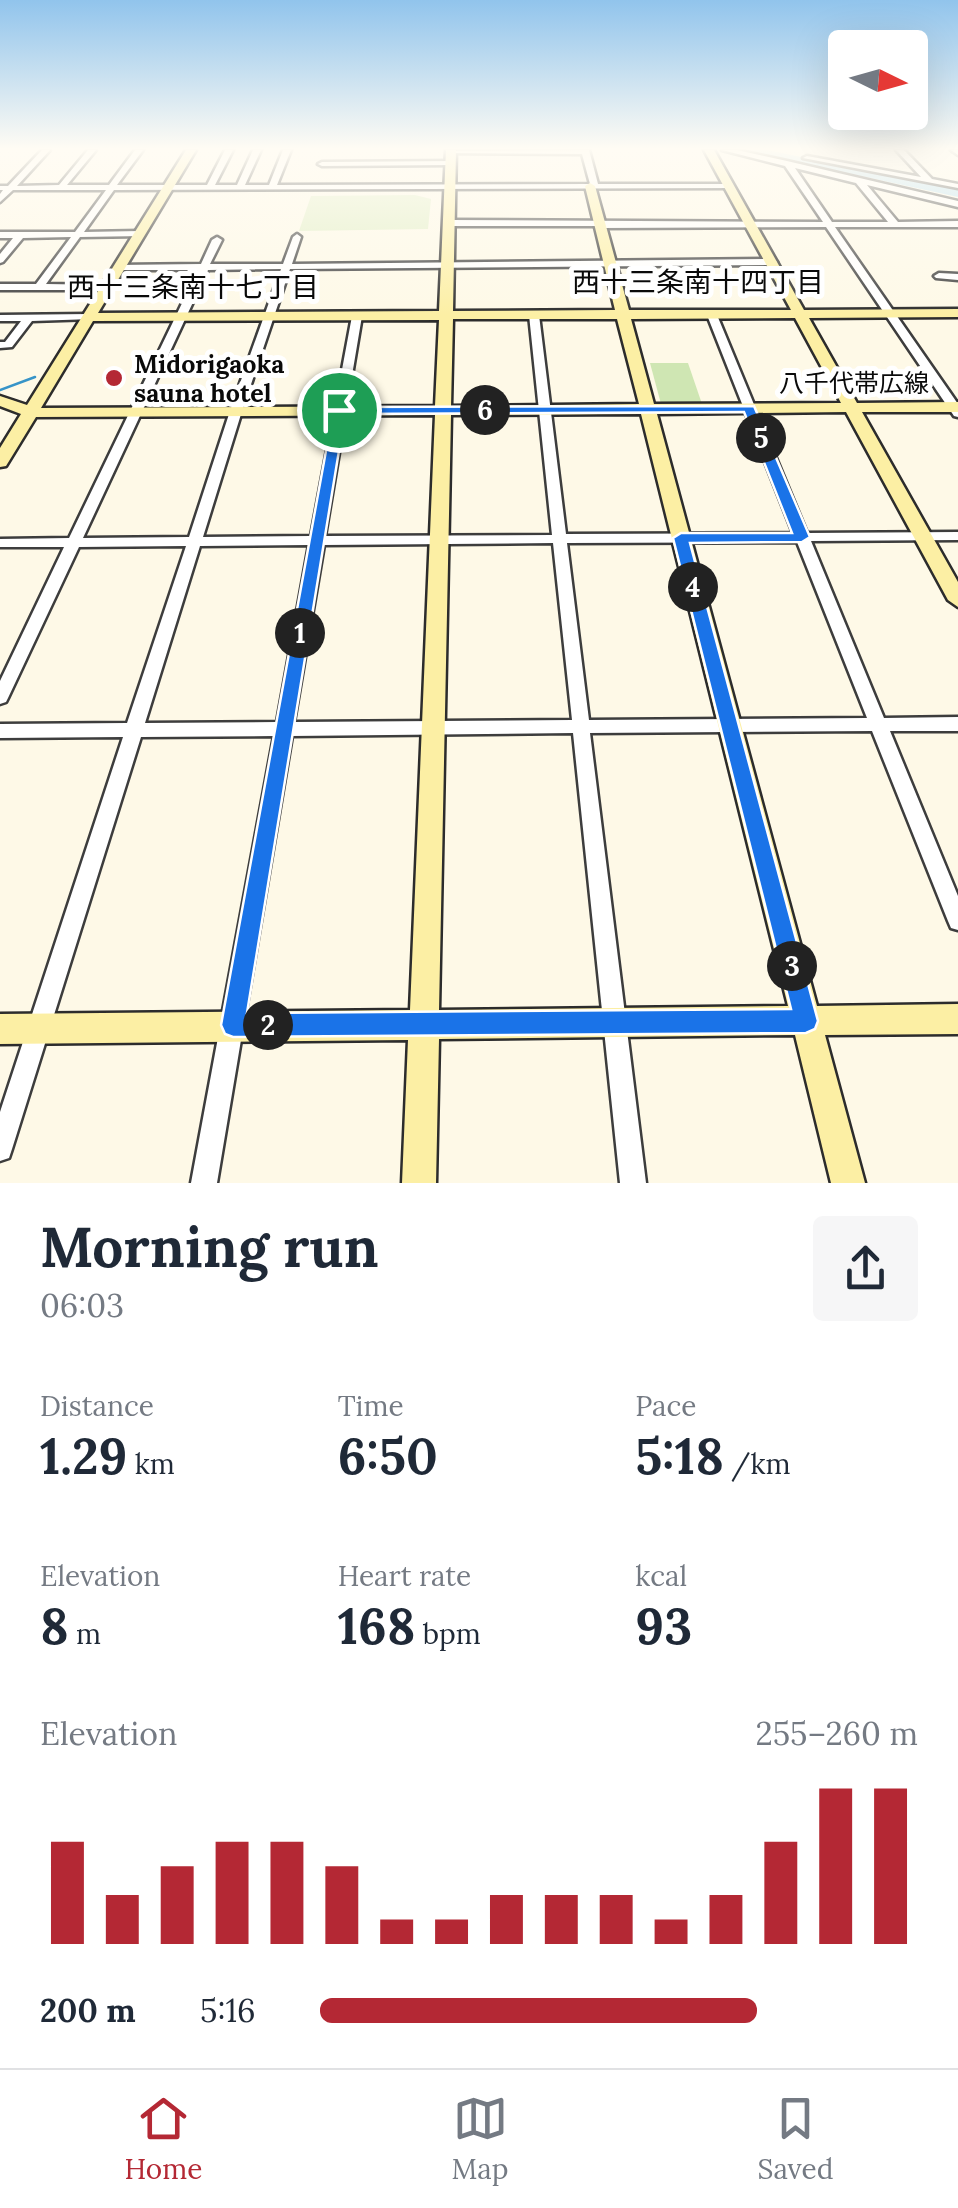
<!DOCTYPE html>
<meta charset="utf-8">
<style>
body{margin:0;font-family:Lora,"Noto Sans JP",serif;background:#f6f6f7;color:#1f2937;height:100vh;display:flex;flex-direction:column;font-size:38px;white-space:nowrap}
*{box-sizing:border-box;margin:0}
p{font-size:32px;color:#747a83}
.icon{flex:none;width:55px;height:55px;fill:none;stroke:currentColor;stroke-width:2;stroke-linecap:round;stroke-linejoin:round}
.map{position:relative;height:1183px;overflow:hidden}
.details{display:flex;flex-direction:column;background:#fff;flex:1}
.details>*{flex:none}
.needle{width:65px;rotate:95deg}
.controls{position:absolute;left:828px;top:30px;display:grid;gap:20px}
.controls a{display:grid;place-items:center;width:100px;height:100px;border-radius:10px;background:#fff;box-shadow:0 10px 40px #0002;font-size:50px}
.pin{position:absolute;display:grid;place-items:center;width:85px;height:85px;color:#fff;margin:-42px;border:5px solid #fff;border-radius:50%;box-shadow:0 2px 10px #0007}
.km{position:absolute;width:50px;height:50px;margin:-25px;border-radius:50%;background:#222;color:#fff;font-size:28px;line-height:50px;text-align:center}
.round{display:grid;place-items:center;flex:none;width:105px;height:105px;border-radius:10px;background:#f6f6f7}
.headline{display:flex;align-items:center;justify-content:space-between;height:170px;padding:0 40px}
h1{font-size:55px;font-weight:700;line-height:75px}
.figures{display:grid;grid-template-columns:repeat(3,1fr);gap:15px;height:170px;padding:10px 40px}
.figures div{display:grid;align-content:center}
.figures b{font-size:50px;font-weight:700}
.figures small{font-size:28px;font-weight:400}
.figures p{font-size:28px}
.chart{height:280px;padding:20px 40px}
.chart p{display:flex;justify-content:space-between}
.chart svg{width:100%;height:180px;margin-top:10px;stroke:#b42834;stroke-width:6}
ul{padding:0 40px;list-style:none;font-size:32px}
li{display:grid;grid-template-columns:160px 120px 1fr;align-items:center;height:75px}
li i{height:25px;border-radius:12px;background:#b42834}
.dock{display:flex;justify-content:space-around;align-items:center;height:140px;border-top:2px solid #e0e1e3;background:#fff;font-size:28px;color:#747a83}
.dock a{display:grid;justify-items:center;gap:5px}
.dock .current{color:#b42834}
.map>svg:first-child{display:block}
.green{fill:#cfe6b3}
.pitch{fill:#e1eec5}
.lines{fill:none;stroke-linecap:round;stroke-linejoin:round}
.stream{stroke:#3794c8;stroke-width:2.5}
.river{fill:#aedcf3;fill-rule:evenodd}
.street-casing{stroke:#3d3d3d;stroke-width:5}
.secondary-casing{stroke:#2c2c2c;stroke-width:5}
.street{fill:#fff;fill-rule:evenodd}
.secondary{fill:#fcefa4;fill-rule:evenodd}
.route{fill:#1a73e8;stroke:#fff;stroke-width:2.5;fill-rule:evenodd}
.poi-dot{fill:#b42834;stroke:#fff;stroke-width:4}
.labels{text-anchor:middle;stroke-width:10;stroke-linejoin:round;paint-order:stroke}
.far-poi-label{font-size:25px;font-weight:bold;fill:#0a0a0a;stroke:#fff;text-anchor:start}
.far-street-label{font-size:25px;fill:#0a0a0a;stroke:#fff}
.far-neighbourhood-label{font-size:28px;fill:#0a0a0a;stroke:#fff}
</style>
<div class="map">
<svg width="958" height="1183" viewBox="0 0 958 1183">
<rect width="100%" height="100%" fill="#fef9e7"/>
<path class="green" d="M 650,363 L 688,363 L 702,404 L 661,404 Z"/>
<path class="pitch" d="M 415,195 L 431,199 L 428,229 L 299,231 L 311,196 Z"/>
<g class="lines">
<path class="stream" d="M 0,390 L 35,377"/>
<path class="river" d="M 741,150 L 767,150 L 958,189 L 958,197 Z"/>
<defs>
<g id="street">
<path d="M 42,150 L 50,150 L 17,186 L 59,185 L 88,150 L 96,150 L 67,185 L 109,185 L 135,150 L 143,150 L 117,185 L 207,185 L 225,150 L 233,150 L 215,185 L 237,185 L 253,150 L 261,150 L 245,185 L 269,185 L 283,150 L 291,150 L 277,185 L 590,184 L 582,154 L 451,153 L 447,151 L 589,150 L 598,184 L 729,184 L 733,186 L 729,188 L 114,190 L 84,232 L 140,231 L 143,232 L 143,236 L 80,237 L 46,284 L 108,285 L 113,288 L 111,290 L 0,290 L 0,284 L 36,284 L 71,237 L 23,238 L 3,262 L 0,263 L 0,254 L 13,238 L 0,238 L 0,232 L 75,232 L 106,190 L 13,190 L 0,202 L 0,194 L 3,190 L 0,190 L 0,186 L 8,186 Z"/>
<path d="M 722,150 L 737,150 L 787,161 L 958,201 L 958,207 L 867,185 L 898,222 L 958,221 L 958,227 L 835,227 L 958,404 L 958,417 L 954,416 L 826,227 L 600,228 L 596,226 L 449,226 L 445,223 L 449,220 L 823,222 L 785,166 ZM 795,168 L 856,183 L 888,222 L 832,222 Z"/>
<path d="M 896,150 L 904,150 L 932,179 L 958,184 L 958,188 L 803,158 L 807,156 L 921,177 Z"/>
<path d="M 951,150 L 958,150 L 958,155 Z"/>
<path d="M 453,161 L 450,165 L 322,166 L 318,164 L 322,162 Z"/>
<path d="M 297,234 L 301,237 L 292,264 L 772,259 L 777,262 L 772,265 L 290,269 L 242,411 L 203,537 L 311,536 L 352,316 L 357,313 L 362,316 L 325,536 L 552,535 L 529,315 L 534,312 L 539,315 L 566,534 L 793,533 L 707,315 L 712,312 L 717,315 L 807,533 L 958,532 L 958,540 L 811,541 L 884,718 L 958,717 L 958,731 L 890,731 L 958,896 L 958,930 L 951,928 L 948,921 L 872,731 L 590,733 L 646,1183 L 620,1183 L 573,733 L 292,736 L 217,1183 L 191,1183 L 274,736 L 141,737 L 12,1149 L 9,1158 L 0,1161 L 0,1112 L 123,737 L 0,738 L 0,724 L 127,723 L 186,546 L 79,547 L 8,698 L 6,702 L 0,704 L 0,681 L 64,547 L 0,547 L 0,539 L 69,538 L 198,270 L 120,270 L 117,269 L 117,265 L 201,264 L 212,240 L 217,237 L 222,240 L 210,264 L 283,264 L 293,237 ZM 281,269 L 230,411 L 189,537 L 83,538 L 208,270 ZM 797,542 L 867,718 L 589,720 L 567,543 ZM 553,543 L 572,720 L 294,722 L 324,545 ZM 309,545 L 277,722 L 145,723 L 200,546 Z"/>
<path d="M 939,273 L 958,274 L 958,280 L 936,278 L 934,276 Z"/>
<path d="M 89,314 L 94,317 L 93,319 L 32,321 L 12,347 L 0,348 L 0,342 L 5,342 L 21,321 L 0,321 L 0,315 Z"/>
</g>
<path id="secondary" d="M 186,150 L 196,150 L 98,313 L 439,311 L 446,150 L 456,150 L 453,311 L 615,310 L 585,186 L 590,183 L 595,186 L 629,310 L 791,310 L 704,150 L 714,150 L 804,310 L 958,309 L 958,317 L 809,318 L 857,403 L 958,402 L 958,412 L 862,412 L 958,582 L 958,607 L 948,600 L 846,412 L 657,414 L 817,1006 L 958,1004 L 958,1034 L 825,1035 L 865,1183 L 831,1183 L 795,1035 L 439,1039 L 436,1183 L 402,1183 L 408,1040 L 0,1044 L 0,1014 L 410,1010 L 435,415 L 36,417 L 6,466 L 0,467 L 0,448 L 21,414 L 0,406 L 0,396 L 27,405 ZM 795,318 L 841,403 L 654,404 L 631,319 ZM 453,319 L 617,319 L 639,404 L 451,406 ZM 439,320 L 435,406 L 41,408 L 93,321 ZM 641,414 L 788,1006 L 439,1010 L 451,415 Z"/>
</defs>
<use href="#street" class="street-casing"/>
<use href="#secondary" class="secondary-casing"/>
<use href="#street" class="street"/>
<use href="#secondary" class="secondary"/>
</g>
<linearGradient id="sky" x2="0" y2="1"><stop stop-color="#91c4ec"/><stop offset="0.47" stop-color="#fffcf4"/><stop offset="1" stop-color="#fffcf4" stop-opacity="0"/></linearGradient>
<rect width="958" height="316" fill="url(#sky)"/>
<path class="route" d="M 754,406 L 810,537 L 802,542 L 690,543 L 818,1021 L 815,1029 L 806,1033 L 233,1037 L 225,1034 L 221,1025 L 334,407 ZM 744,412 L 792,533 L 681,533 L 673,538 L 791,1009 L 247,1013 L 345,414 Z"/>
<circle class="poi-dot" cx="114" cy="378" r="10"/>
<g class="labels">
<g class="far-poi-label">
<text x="134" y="373">Midorigaoka<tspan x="134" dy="29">sauna hotel</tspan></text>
</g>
<g class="far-street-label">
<text x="854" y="392">八千代帯広線</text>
</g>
<g class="far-neighbourhood-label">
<text x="698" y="292">西十三条南十四丁目</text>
<text x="193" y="297">西十三条南十七丁目</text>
</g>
</g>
</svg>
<div class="controls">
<a><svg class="needle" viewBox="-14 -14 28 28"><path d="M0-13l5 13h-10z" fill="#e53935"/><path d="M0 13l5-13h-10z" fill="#747a83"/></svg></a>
</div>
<div class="pin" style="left:339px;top:410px;background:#1e9e55"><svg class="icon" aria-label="arrive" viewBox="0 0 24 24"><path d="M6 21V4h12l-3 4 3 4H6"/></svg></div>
<b class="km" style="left:300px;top:633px">1</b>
<b class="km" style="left:268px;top:1025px">2</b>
<b class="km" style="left:792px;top:966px">3</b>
<b class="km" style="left:693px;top:587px">4</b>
<b class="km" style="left:761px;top:438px">5</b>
<b class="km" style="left:485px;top:410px">6</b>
</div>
<section class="details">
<div class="headline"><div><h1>Morning run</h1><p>06:03</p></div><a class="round"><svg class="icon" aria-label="share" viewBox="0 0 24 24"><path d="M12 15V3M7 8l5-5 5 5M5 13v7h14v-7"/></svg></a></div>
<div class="figures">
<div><p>Distance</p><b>1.29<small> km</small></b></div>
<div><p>Time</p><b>6:50</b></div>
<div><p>Pace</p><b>5:18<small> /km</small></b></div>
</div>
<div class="figures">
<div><p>Elevation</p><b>8<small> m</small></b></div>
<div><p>Heart rate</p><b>168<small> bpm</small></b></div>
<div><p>kcal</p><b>93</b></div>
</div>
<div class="chart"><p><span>Elevation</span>255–260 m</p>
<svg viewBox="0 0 160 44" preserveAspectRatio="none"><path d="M5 44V19M15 44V32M25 44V25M35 44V19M45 44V19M55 44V25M65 44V38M75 44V38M85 44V32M95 44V32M105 44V32M115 44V38M125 44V32M135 44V19M145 44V6M155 44V6"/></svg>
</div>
<ul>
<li><b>200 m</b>5:16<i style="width:73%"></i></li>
</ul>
</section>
<nav class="dock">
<a class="current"><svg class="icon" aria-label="home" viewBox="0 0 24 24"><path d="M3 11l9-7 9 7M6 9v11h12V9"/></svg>Home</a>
<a><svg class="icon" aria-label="map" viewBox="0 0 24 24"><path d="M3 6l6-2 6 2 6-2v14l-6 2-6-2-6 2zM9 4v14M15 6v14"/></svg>Map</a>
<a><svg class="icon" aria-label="saved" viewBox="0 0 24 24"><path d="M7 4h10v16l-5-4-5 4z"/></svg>Saved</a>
</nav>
